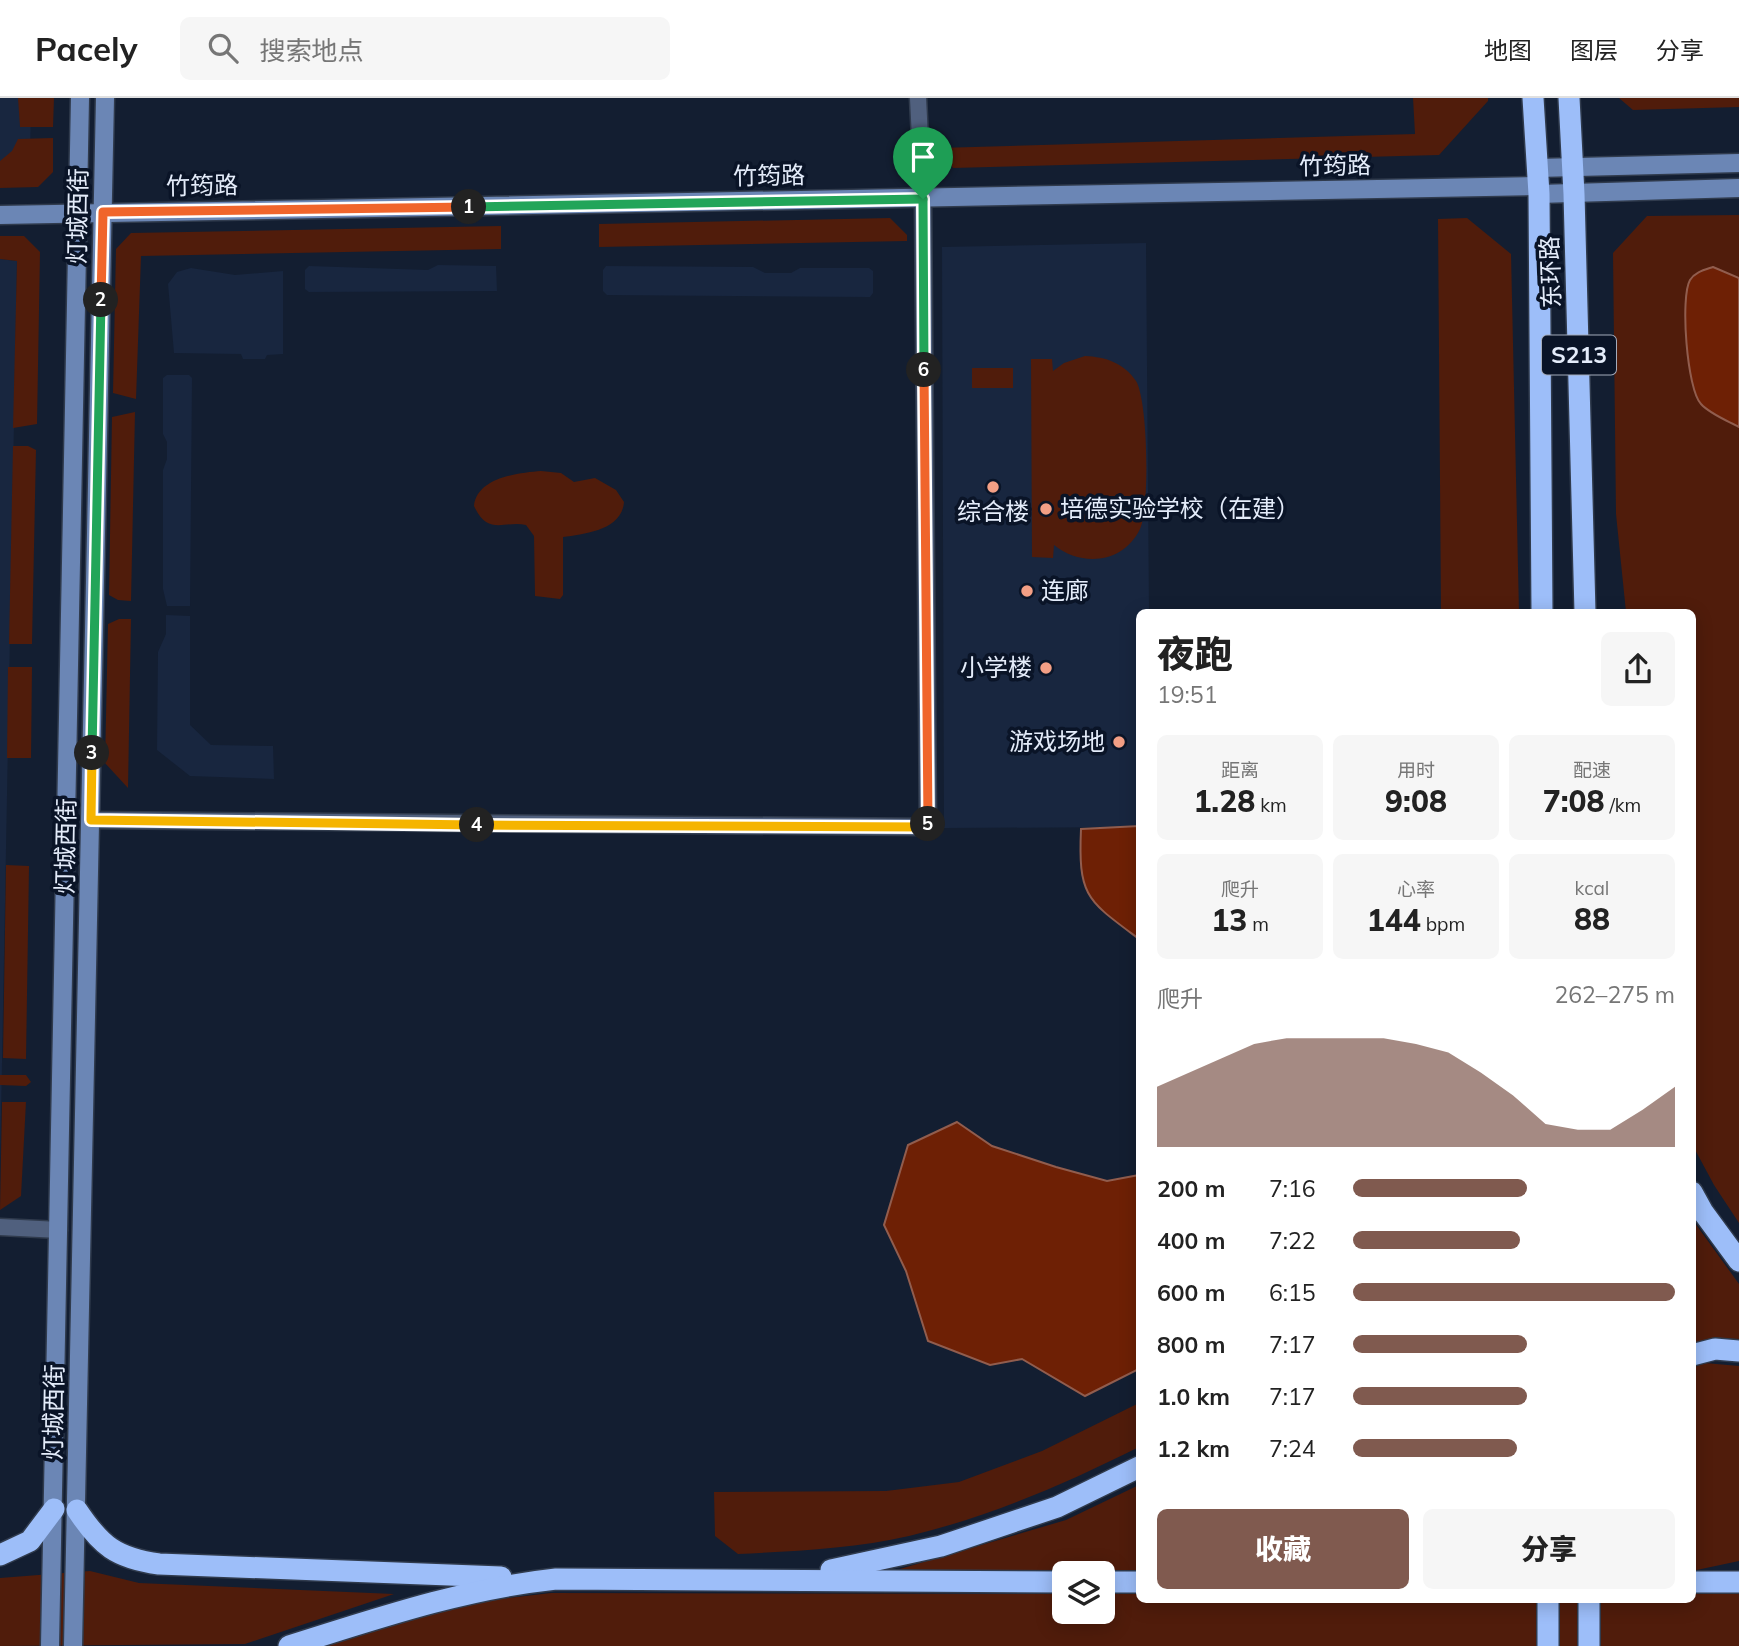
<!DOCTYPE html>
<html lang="zh">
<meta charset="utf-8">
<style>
body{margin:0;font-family:Mulish,"Noto Sans SC",sans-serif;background:#f6f6f6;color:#222;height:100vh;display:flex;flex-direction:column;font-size:26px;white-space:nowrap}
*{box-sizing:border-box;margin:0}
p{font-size:23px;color:#767676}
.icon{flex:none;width:38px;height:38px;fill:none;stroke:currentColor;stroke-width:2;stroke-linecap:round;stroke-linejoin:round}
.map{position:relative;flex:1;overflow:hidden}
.panel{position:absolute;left:1136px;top:511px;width:560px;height:994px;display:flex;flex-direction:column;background:#fff;border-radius:10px;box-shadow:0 4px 18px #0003}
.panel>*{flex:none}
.buttons{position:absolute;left:1052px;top:1463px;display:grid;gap:14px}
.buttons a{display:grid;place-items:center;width:63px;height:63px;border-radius:10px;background:#fff;box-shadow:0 4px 18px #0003;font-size:35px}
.pin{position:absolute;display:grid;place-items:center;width:60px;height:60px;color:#fff;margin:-72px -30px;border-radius:50% 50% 50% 0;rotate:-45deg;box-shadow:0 0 7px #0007}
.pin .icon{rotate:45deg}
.km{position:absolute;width:35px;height:35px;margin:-18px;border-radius:50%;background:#222;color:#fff;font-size:19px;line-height:35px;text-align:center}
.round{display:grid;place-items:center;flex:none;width:74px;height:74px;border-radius:10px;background:#f6f6f6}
.summary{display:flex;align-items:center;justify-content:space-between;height:119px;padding:0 21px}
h1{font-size:38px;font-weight:800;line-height:52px}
.metrics{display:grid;grid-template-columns:repeat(3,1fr);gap:10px;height:119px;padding:7px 21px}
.metrics div{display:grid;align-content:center;border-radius:10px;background:#f6f6f6;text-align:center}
.metrics b{font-size:30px;font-weight:800}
.metrics small{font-size:19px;font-weight:400}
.metrics p{font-size:19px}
.chart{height:196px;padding:14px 21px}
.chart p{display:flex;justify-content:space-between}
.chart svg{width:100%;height:126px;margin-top:7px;fill:#805a4f;opacity:.7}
.cta{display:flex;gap:14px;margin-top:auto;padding:14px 21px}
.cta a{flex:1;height:80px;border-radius:10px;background:#805a4f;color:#fff;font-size:28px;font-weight:800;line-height:80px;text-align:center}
.cta a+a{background:#f6f6f6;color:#222}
ul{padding:0 21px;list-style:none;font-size:23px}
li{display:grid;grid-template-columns:112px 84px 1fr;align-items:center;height:52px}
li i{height:18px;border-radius:9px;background:#805a4f}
header{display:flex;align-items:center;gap:42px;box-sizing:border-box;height:98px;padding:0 35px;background:#fff;border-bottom:2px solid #e0e0e0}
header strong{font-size:33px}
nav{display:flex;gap:38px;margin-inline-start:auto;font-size:24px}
.search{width:490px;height:63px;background:#f6f6f6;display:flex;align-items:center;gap:18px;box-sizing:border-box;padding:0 24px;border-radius:10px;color:#767676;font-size:26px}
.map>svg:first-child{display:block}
.built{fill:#18263f}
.green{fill:#501c0b}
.water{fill:#6e2005;stroke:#915d4e;stroke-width:2}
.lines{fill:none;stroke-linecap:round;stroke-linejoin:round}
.street-casing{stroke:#303b4d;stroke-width:19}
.secondary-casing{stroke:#303b4d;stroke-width:21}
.highway-casing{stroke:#303b4d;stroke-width:24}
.street{stroke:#50607e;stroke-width:16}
.secondary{stroke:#6b86b5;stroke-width:18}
.highway{stroke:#9dbef9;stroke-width:21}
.split-1-casing{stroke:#fff;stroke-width:14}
.split-2-casing{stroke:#fff;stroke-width:14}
.split-3-casing{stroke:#fff;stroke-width:14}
.split-4-casing{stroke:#fff;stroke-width:14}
.split-5-casing{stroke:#fff;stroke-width:14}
.split-6-casing{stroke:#fff;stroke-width:14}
.split-7-casing{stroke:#fff;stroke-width:14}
.split-1{stroke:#22a559;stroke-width:9}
.split-2{stroke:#f0652b;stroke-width:9}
.split-3{stroke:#22a559;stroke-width:9}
.split-4{stroke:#f5b400;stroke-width:9}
.split-5{stroke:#f5b400;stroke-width:9}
.split-6{stroke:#f0652b;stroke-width:9}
.split-7{stroke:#22a559;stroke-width:9}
.poi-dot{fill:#f39f85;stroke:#0a1427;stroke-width:2.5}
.labels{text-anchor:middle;stroke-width:7;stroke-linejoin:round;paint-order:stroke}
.shield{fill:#0a1427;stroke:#a3abbb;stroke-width:2}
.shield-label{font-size:23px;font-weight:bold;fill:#e4ecfa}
.street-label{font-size:24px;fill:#e4ecfa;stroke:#0a1427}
.poi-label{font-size:24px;fill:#e4ecfa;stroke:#0a1427;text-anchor:start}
</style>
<header>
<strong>Pacely</strong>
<div class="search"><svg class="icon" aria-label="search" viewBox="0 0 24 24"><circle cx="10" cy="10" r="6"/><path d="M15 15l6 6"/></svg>搜索地点</div>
<nav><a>地图</a><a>图层</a><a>分享</a></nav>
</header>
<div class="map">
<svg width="1739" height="1548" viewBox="0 0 1739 1548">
<rect width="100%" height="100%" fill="#131e31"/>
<g class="built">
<path d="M 0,0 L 31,0 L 30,64 L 0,67 Z"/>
<path d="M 1146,145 L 1149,514 L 1139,514 L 1139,729 L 944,730 L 942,149 Z"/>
<path d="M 0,161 L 17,163 L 0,1071 Z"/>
<path d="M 438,167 L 496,168 L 497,193 L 309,194 L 305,191 L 305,172 L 309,168 L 428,172 Z"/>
<path d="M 606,168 L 753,169 L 765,175 L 791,175 L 800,170 L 869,170 L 873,173 L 873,195 L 870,199 L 607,197 L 603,193 L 603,172 Z"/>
<path d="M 191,170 L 235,177 L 283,173 L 283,256 L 267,257 L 265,261 L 243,261 L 241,256 L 174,255 L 168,186 L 177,174 Z"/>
<path d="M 167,277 L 189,277 L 192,280 L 190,508 L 167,508 L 163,491 L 163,372 L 167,361 L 167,344 L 163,336 L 163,280 Z"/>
<path d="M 166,517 L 190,518 L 190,627 L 211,647 L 273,648 L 274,681 L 190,678 L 157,652 L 158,554 L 166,536 Z"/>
</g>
<g class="green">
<path d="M 18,0 L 54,0 L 53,29 L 20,29 Z"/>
<path d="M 1413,0 L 1488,0 L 1488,3 L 1439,57 L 953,70 L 938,50 L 1415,36 Z"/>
<path d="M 1619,0 L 1739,0 L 1739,9 L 1633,12 Z"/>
<path d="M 53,40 L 53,74 L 38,89 L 0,90 L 0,63 L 12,53 L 18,41 Z"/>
<path d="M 1739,117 L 1739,1125 L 1714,1087 L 1692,1046 L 1692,514 L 1626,514 L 1616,416 L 1613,155 L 1647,118 Z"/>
<path d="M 890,120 L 907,137 L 907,143 L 599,149 L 599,126 Z"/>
<path d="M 1467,120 L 1511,156 L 1519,514 L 1441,514 L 1438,121 Z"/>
<path d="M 501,128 L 501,151 L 141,158 L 136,301 L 113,295 L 116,151 L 131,135 Z"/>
<path d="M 0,138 L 24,138 L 40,154 L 37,326 L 13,330 L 17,163 L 0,161 Z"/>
<path d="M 1085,258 C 1106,259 1124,265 1136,283 C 1148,302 1150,410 1140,431 C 1123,466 1081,469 1054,447 L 1053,460 L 1032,459 L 1031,261 L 1052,261 L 1053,273 L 1064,265 Z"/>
<rect x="972" y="270" width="41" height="20"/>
<path d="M 135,314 L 131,503 L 118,502 L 109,497 L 112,319 Z"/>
<path d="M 13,348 L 28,348 L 36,352 L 32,546 L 9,546 Z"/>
<path d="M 541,373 L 561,375 L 574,384 L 595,380 L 616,392 L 624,404 C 622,432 585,436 563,439 L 563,497 L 560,501 L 535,498 L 534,438 L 526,427 C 505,422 488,439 474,408 C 477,379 518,375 541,373 Z"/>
<path d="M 119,521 L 131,521 L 128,690 L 105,665 L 108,526 Z"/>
<path d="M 8,569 L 32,569 L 31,660 L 7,660 Z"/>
<path d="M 6,767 L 29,768 L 26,961 L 3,960 Z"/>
<path d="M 0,977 L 26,977 L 31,984 L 26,988 L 0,987 Z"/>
<path d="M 2,1004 L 26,1004 L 21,1098 L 0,1112 Z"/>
<path d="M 1692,1121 L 1739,1186 L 1739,1241 L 1713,1240 L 1692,1247 Z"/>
<path d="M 1705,1265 L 1739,1268 L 1739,1463 L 1692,1473 L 1692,1270 Z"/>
<path d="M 1139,1305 L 1139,1349 C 1065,1386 989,1419 909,1438 C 853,1451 794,1453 738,1456 L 715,1438 L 714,1394 L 886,1393 L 959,1384 L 1042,1353 Z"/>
<path d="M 1139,1387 L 1139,1473 L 893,1473 L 1066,1422 Z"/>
<path d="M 90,1473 L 139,1485 L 394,1496 L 245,1546 L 0,1548 L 0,1480 Z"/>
<path d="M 551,1495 L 1064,1496 L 1064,1514 L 1102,1514 L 1103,1496 L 1139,1496 L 1139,1502 L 1692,1502 L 1692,1495 L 1739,1495 L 1739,1548 L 323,1548 L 457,1506 Z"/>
</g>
<g class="water">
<path d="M 1713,169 L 1739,180 L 1739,329 C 1728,323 1710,316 1701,306 C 1687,292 1680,199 1690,182 C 1695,174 1704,172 1713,169 Z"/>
<path d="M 1139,728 L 1139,841 C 1087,802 1078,799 1081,731 Z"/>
<path d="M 957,1024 L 992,1048 L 1056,1069 L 1107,1083 L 1139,1077 L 1139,1271 L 1085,1298 L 1022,1261 L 990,1267 L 928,1243 L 906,1173 L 884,1127 L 908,1047 Z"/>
</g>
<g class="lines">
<defs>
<g id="street">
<path d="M 91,722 L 928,729 L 923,101 L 918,0"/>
<path d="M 0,1129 L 59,1132"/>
</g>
<g id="secondary">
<path d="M 1537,70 L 1739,65"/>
<path d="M 1539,96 L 1739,90"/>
<path d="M 0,117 L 1538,88"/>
<path d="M 50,1548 L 80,0"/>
<path d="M 73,1548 L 105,0"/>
</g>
<g id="highway">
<path d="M 1533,0 L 1539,96 L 1542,514"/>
<path d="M 1569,0 L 1574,96 L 1585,514"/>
<path d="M 1692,1094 L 1703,1114 L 1739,1163"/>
<path d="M 1692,1257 L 1715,1251 L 1739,1253"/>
<path d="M 77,1412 C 101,1448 116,1460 159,1466 L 501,1479"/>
<path d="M 0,1457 L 30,1443 L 54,1411"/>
<path d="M 831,1472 L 941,1448 L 1057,1409 L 1139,1369"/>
<path d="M 1102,1484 L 1139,1484"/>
<path d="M 1692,1484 L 1739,1484"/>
<path d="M 1548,1502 L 1548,1548"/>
<path d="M 1589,1502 L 1589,1548"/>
<path d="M 289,1548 C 378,1520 463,1491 556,1481 L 1064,1484"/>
</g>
</defs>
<use href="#street" class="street-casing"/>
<use href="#secondary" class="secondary-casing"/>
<use href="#highway" class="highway-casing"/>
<use href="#street" class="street"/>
<use href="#secondary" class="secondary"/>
<use href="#highway" class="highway"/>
</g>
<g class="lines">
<defs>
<path id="split-1" d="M 469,109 L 923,101"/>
<path id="split-2" d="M 101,202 L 103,114 L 469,109"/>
<path id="split-3" d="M 92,655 L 101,202"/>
<path id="split-4" d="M 92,655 L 91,722 L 477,727"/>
<path id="split-5" d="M 477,727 L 928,729 L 928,726"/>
<path id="split-6" d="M 924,272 L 928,726"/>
<path id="split-7" d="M 923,101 L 924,272"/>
</defs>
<use href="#split-1" class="split-1-casing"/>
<use href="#split-2" class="split-2-casing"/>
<use href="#split-3" class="split-3-casing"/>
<use href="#split-4" class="split-4-casing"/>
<use href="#split-5" class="split-5-casing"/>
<use href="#split-6" class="split-6-casing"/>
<use href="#split-7" class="split-7-casing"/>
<use href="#split-1" class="split-1"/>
<use href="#split-2" class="split-2"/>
<use href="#split-3" class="split-3"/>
<use href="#split-4" class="split-4"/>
<use href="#split-5" class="split-5"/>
<use href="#split-6" class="split-6"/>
<use href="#split-7" class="split-7"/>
</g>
<g class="poi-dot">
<circle cx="993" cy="389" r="7"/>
<circle cx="1046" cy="411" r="7"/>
<circle cx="1027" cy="493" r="7"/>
<circle cx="1046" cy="570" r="7"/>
<circle cx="1119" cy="644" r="7"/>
</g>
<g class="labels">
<rect class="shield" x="1542" y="237.5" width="74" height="39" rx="5"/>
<g class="shield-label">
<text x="1579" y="265">S213</text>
</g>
<g class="street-label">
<text transform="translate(1335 68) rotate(-1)" y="8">竹筠路</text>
<text transform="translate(769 78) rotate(-1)" y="8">竹筠路</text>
<text transform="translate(202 88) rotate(-1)" y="8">竹筠路</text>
<text transform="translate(78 118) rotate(-89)" y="8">灯城西街</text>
<text transform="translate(1551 174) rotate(-92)" y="8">东环路</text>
<text transform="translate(66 748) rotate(-89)" y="8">灯城西街</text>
<text transform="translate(54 1314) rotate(-89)" y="8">灯城西街</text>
</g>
<g class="poi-label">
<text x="1060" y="419">培德实验学校（在建）</text>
<text x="993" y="422" text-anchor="middle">综合楼</text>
<text x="1041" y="501">连廊</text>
<text x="1032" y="578" text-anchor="end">小学楼</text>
<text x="1105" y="652" text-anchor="end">游戏场地</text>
</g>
</g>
</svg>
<div class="buttons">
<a><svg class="icon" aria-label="layers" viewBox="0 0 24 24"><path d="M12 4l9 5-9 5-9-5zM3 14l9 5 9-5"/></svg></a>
</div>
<div class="pin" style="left:923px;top:101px;background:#1e9e55"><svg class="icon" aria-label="arrive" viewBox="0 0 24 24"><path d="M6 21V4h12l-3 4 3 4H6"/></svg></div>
<b class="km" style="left:469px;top:109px">1</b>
<b class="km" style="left:101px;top:202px">2</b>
<b class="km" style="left:92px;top:655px">3</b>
<b class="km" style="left:477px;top:727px">4</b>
<b class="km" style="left:928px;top:726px">5</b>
<b class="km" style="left:924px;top:272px">6</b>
<section class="panel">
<div class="summary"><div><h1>夜跑</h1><p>19:51</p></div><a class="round"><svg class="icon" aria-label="share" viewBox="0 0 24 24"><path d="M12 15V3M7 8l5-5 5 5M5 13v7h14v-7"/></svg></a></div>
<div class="metrics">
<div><p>距离</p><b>1.28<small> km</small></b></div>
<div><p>用时</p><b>9:08</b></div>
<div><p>配速</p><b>7:08<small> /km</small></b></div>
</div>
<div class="metrics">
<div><p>爬升</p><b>13<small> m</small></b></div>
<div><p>心率</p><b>144<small> bpm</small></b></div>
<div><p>kcal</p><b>88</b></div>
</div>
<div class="chart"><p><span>爬升</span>262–275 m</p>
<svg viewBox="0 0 160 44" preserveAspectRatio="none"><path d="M0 44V23L10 18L20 13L30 8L40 6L50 6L60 6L70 6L80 8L90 11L100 18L110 26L120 36L130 38L140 38L150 31L160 23V44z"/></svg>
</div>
<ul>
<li><b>200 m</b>7:16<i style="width:54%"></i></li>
<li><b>400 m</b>7:22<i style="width:52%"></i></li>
<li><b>600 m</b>6:15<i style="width:100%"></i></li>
<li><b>800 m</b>7:17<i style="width:54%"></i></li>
<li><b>1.0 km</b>7:17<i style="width:54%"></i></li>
<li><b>1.2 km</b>7:24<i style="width:51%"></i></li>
</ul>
<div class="cta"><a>收藏</a><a>分享</a></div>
</section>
</div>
